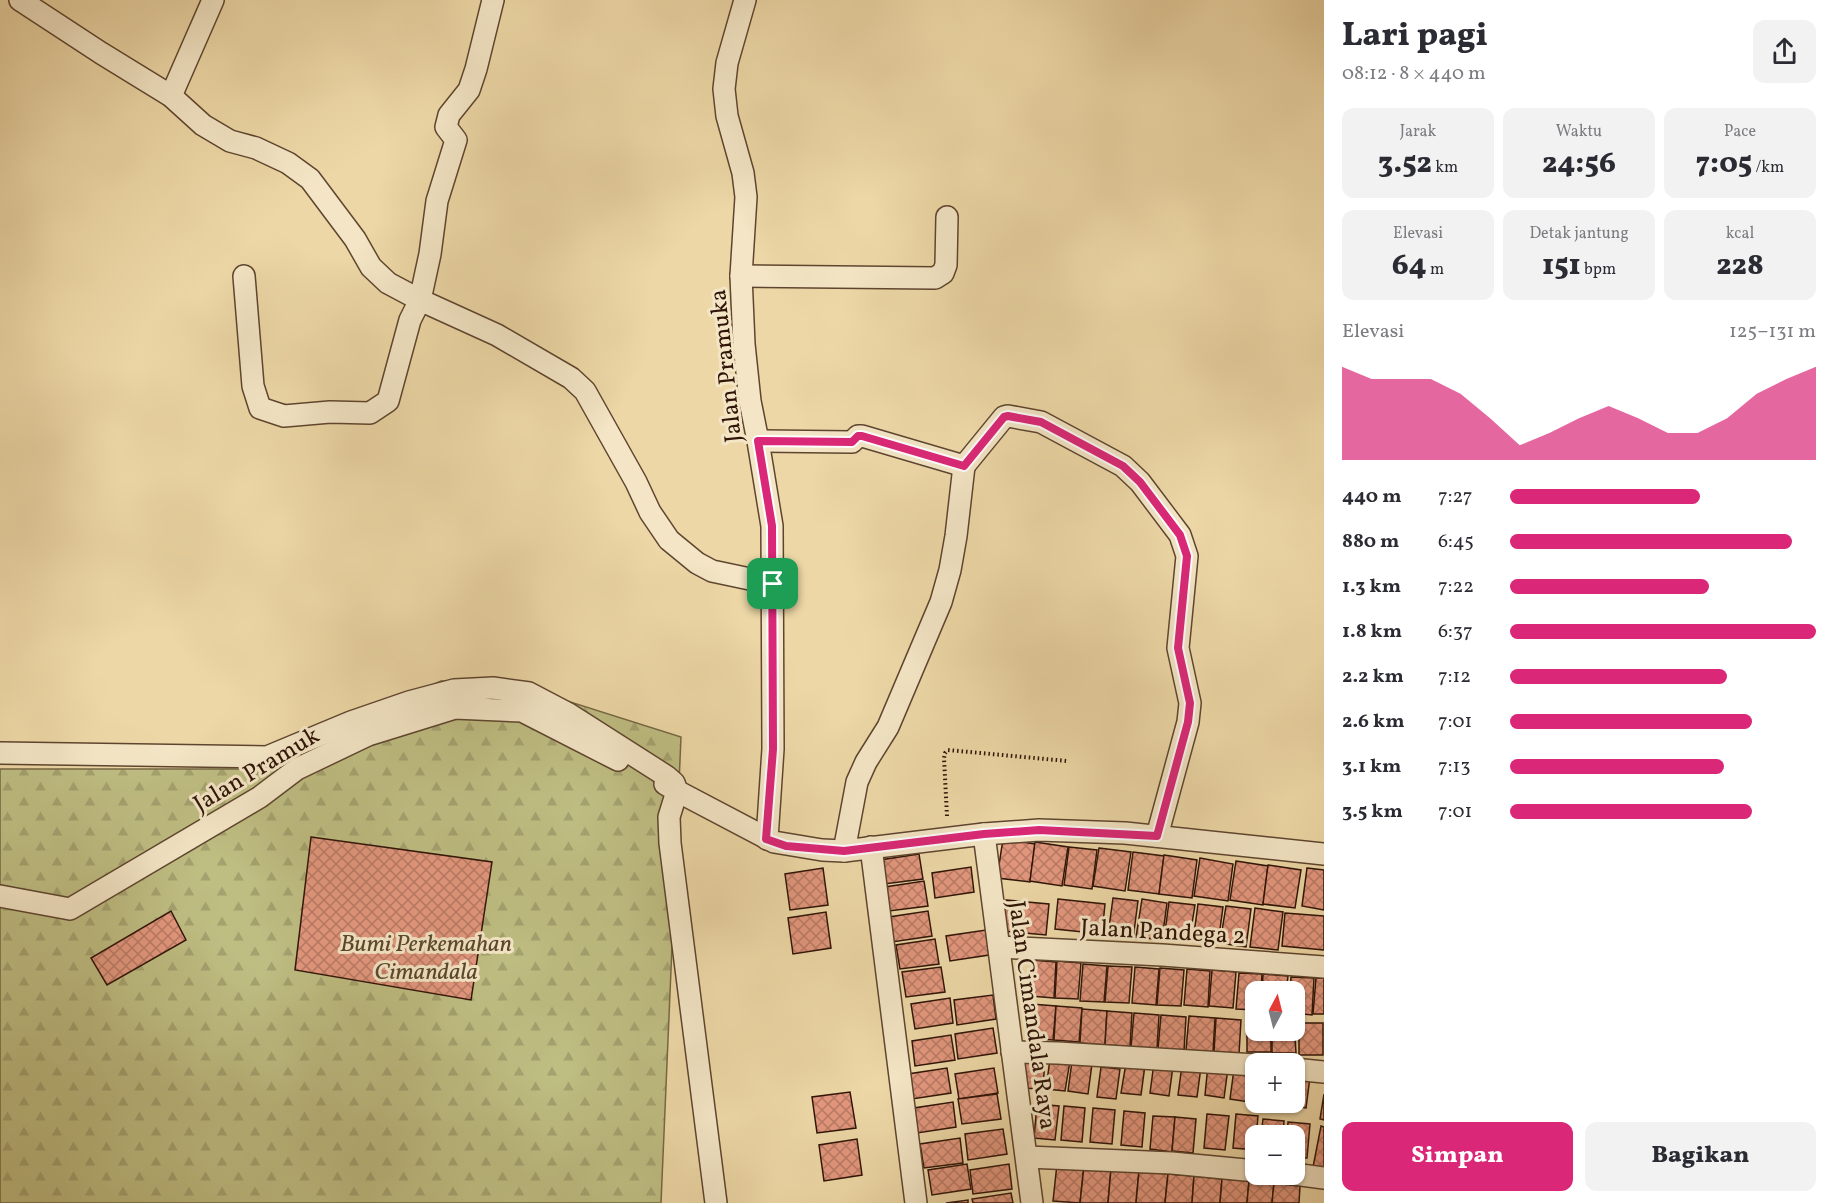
<!DOCTYPE html>
<html lang="id">
<meta charset="utf-8">
<style>
body{margin:0;font-family:Vollkorn,serif;background:#f2f2f3;color:#2b2b33;height:100vh;display:flex;flex-direction:column;font-size:22px;white-space:nowrap}
*{box-sizing:border-box;margin:0}
p{font-size:20px;color:#7c7c81}
.icon{flex:none;width:33px;height:33px;fill:none;stroke:currentColor;stroke-width:2;stroke-linecap:round;stroke-linejoin:round}
.map{position:relative;flex:1;overflow:hidden}
.sheet{display:flex;flex-direction:column;background:#fff;width:510px}
.sheet>*{flex:none}
.needle{width:39px;rotate:7deg}
.controls{position:absolute;left:1245px;top:981px;display:grid;gap:12px}
.controls a{display:grid;place-items:center;width:60px;height:60px;border-radius:12px;background:#fff;box-shadow:0 2px 4px #0004;font-size:30px}
.pin{position:absolute;display:grid;place-items:center;width:51px;height:51px;color:#fff;margin:-26px;border-radius:12px;box-shadow:0 3px 9px #0006}
.round{display:grid;place-items:center;flex:none;width:63px;height:63px;border-radius:12px;background:#f2f2f3}
.headline{display:flex;align-items:center;justify-content:space-between;height:102px;padding:0 18px}
h1{font-size:33px;font-weight:800;line-height:45px}
.figures{display:grid;grid-template-columns:repeat(3,1fr);gap:9px;height:102px;padding:6px 18px}
.figures div{display:grid;align-content:center;border-radius:12px;background:#f2f2f3;text-align:center}
.figures b{font-size:30px;font-weight:800}
.figures small{font-size:16px;font-weight:400}
.figures p{font-size:16px}
.chart{height:168px;padding:12px 18px}
.chart p{display:flex;justify-content:space-between}
.chart svg{width:100%;height:108px;margin-top:6px;fill:#db2777;opacity:.7}
.action{display:flex;gap:12px;margin-top:auto;padding:12px 18px}
.action a{flex:1;height:69px;border-radius:12px;background:#db2777;color:#fff;font-size:24px;font-weight:800;line-height:69px;text-align:center}
.action a+a{background:#f2f2f3;color:#2b2b33}
ul{padding:0 18px;list-style:none;font-size:20px}
li{display:grid;grid-template-columns:96px 72px 1fr;align-items:center;height:45px}
li i{height:15px;border-radius:8px;background:#db2777}
main{display:flex;flex:1;min-height:0}
.map>svg:first-child{display:block}
.forest{fill:url(#forest-firs);stroke:#766844;stroke-width:1.5}
.building{fill:url(#building-cross-hatch);stroke:#2f1407;stroke-width:1.5}
.lines{fill:none;stroke-linecap:round;stroke-linejoin:round}
.minor-casing{stroke:#5e452f;stroke-width:24}
.path{stroke:#2f1407;stroke-width:4;stroke-dasharray:1.5 3;stroke-linecap:butt}
.minor{stroke:#f3e5c5;stroke-width:21}
.route-casing{stroke:#fff;stroke-width:12}
.route{stroke:#db2777;stroke-width:8}
.labels{text-anchor:middle;stroke-width:6;stroke-linejoin:round;paint-order:stroke}
.street-label{font-size:24px;fill:#2f1407;stroke:#f3e5c5}
.park-label{font-size:24px;font-style:italic;fill:#5a472c;stroke:#f3e5c5}
</style>
<main>
<div class="map">
<svg width="1324" height="1203" viewBox="0 0 1324 1203">
<defs>
<pattern id="forest-firs" width="22" height="20" patternUnits="userSpaceOnUse" patternTransform="scale(1.5)"><rect width="22" height="20" fill="#bebd82"/><path d="M5 1l3.5 6h-7zM16 11l3.5 6h-7z" fill="#a4a26f"/></pattern>
<pattern id="building-cross-hatch" width="8" height="8" patternUnits="userSpaceOnUse" patternTransform="scale(1.5)"><rect width="8" height="8" fill="#e3977e"/><path d="M0 0l8 8M0 8l8-8" fill="none" stroke="#b87a65"/></pattern>
</defs>
<rect width="100%" height="100%" fill="#edd7a6"/>
<filter id="stains"><feTurbulence type="fractalNoise" baseFrequency=".00333" numOctaves="4"/><feColorMatrix values="0 0 0 0 .2 0 0 0 0 .09 0 0 0 0 .02 0 0 0 .5 -.17"/></filter>
<radialGradient id="worn" r=".72"><stop offset=".6" stop-color="#630" stop-opacity="0"/><stop offset="1" stop-color="#630" stop-opacity=".3"/></radialGradient>
<path class="forest" d="M 501,680 L 681,737 L 661,1203 L 0,1203 L 0,769 L 246,769 L 441,681 Z"/>
<g class="building">
<path d="M 311,837 L 492,862 L 471,1000 L 295,970 Z"/>
<path d="M 1003,839 L 1035,844 L 1030,882 L 997,878 Z"/>
<path d="M 1035,842 L 1068,847 L 1062,886 L 1030,881 Z"/>
<path d="M 1069,847 L 1097,850 L 1092,889 L 1064,885 Z"/>
<path d="M 1099,848 L 1131,852 L 1125,891 L 1093,886 Z"/>
<path d="M 1133,852 L 1164,856 L 1159,894 L 1128,890 Z"/>
<path d="M 919,854 L 923,879 L 884,884 L 880,860 Z"/>
<path d="M 1164,855 L 1197,860 L 1192,898 L 1159,894 Z"/>
<path d="M 1200,858 L 1233,864 L 1228,901 L 1194,896 Z"/>
<path d="M 1236,861 L 1268,866 L 1263,905 L 1230,900 Z"/>
<path d="M 1268,865 L 1301,870 L 1295,908 L 1263,904 Z"/>
<path d="M 971,867 L 974,892 L 935,898 L 932,873 Z"/>
<path d="M 823,868 L 828,905 L 790,910 L 785,874 Z"/>
<path d="M 1307,868 L 1324,870 L 1324,910 L 1302,906 Z"/>
<path d="M 924,881 L 928,906 L 889,911 L 885,887 Z"/>
<path d="M 1113,898 L 1138,901 L 1133,939 L 1108,935 Z"/>
<path d="M 1058,899 L 1105,904 L 1102,934 L 1055,929 Z"/>
<path d="M 1142,899 L 1167,903 L 1162,940 L 1136,937 Z"/>
<path d="M 1006,900 L 1049,904 L 1046,935 L 1003,931 Z"/>
<path d="M 1169,902 L 1195,905 L 1189,942 L 1164,939 Z"/>
<path d="M 1198,904 L 1223,907 L 1218,944 L 1193,941 Z"/>
<path d="M 1226,906 L 1251,909 L 1246,947 L 1220,943 Z"/>
<path d="M 1255,908 L 1283,912 L 1278,950 L 1250,947 Z"/>
<path d="M 171,911 L 186,940 L 107,985 L 91,958 Z"/>
<path d="M 928,911 L 932,936 L 892,942 L 889,917 Z"/>
<path d="M 826,912 L 831,948 L 793,954 L 788,918 Z"/>
<path d="M 1285,913 L 1324,916 L 1324,950 L 1282,946 Z"/>
<path d="M 986,930 L 989,955 L 950,961 L 946,936 Z"/>
<path d="M 935,939 L 939,964 L 900,969 L 896,945 Z"/>
<path d="M 1032,960 L 1056,962 L 1054,998 L 1030,996 Z"/>
<path d="M 1057,961 L 1081,963 L 1078,999 L 1055,998 Z"/>
<path d="M 1083,964 L 1107,966 L 1104,1002 L 1080,1001 Z"/>
<path d="M 1108,966 L 1132,967 L 1129,1003 L 1105,1002 Z"/>
<path d="M 941,967 L 945,992 L 906,997 L 902,972 Z"/>
<path d="M 1135,967 L 1159,969 L 1156,1005 L 1132,1003 Z"/>
<path d="M 1160,968 L 1184,970 L 1181,1006 L 1157,1005 Z"/>
<path d="M 1187,969 L 1210,971 L 1208,1007 L 1184,1005 Z"/>
<path d="M 1212,970 L 1236,972 L 1233,1008 L 1209,1006 Z"/>
<path d="M 1239,973 L 1262,974 L 1261,992 L 1256,992 L 1256,1010 L 1236,1009 Z"/>
<path d="M 1263,974 L 1288,976 L 1286,992 L 1262,992 Z"/>
<path d="M 1291,977 L 1314,978 L 1312,1015 L 1294,1013 L 1294,992 L 1290,992 Z"/>
<path d="M 1316,978 L 1324,978 L 1324,1014 L 1313,1014 Z"/>
<path d="M 993,995 L 996,1019 L 957,1025 L 954,1000 Z"/>
<path d="M 950,998 L 953,1023 L 915,1029 L 911,1004 Z"/>
<path d="M 1031,1004 L 1056,1006 L 1053,1040 L 1028,1038 Z"/>
<path d="M 1056,1006 L 1082,1008 L 1079,1042 L 1054,1040 Z"/>
<path d="M 1082,1009 L 1107,1011 L 1105,1045 L 1080,1043 Z"/>
<path d="M 1107,1011 L 1132,1013 L 1130,1047 L 1105,1045 Z"/>
<path d="M 1134,1013 L 1159,1015 L 1157,1049 L 1131,1047 Z"/>
<path d="M 1161,1015 L 1186,1017 L 1184,1051 L 1158,1049 Z"/>
<path d="M 1189,1016 L 1215,1018 L 1213,1052 L 1186,1050 Z"/>
<path d="M 1216,1018 L 1241,1020 L 1239,1054 L 1214,1052 Z"/>
<path d="M 1247,1020 L 1256,1020 L 1256,1030 L 1271,1030 L 1271,1052 L 1247,1052 Z"/>
<path d="M 1294,1021 L 1296,1053 L 1272,1053 L 1272,1030 L 1294,1030 Z"/>
<rect x="1299" y="1023" width="24" height="32"/>
<path d="M 993,1028 L 997,1053 L 958,1059 L 955,1034 Z"/>
<path d="M 951,1035 L 955,1060 L 915,1066 L 912,1041 Z"/>
<path d="M 1022,1057 L 1045,1058 L 1043,1089 L 1020,1088 Z"/>
<path d="M 1050,1059 L 1070,1061 L 1065,1091 L 1046,1089 Z"/>
<path d="M 1072,1061 L 1092,1064 L 1088,1094 L 1068,1091 Z"/>
<path d="M 1126,1063 L 1145,1065 L 1141,1095 L 1121,1093 Z"/>
<path d="M 1154,1063 L 1173,1066 L 1169,1096 L 1150,1093 Z"/>
<path d="M 1182,1065 L 1201,1067 L 1197,1097 L 1178,1095 Z"/>
<path d="M 1208,1065 L 1228,1068 L 1224,1098 L 1205,1095 Z"/>
<path d="M 1101,1067 L 1120,1069 L 1116,1099 L 1097,1097 Z"/>
<path d="M 947,1068 L 951,1093 L 912,1099 L 908,1074 Z"/>
<path d="M 994,1068 L 998,1093 L 959,1099 L 955,1074 Z"/>
<path d="M 1234,1069 L 1253,1071 L 1249,1102 L 1230,1099 Z"/>
<path d="M 1294,1076 L 1310,1077 L 1306,1108 L 1286,1105 L 1287,1102 L 1294,1102 Z"/>
<path d="M 850,1092 L 856,1128 L 817,1133 L 812,1097 Z"/>
<path d="M 997,1094 L 1001,1119 L 962,1124 L 958,1099 Z"/>
<path d="M 1324,1094 L 1324,1120 L 1320,1119 Z"/>
<path d="M 953,1102 L 956,1127 L 917,1133 L 914,1108 Z"/>
<path d="M 1037,1104 L 1059,1106 L 1055,1140 L 1034,1138 Z"/>
<path d="M 1064,1106 L 1085,1108 L 1082,1142 L 1061,1140 Z"/>
<path d="M 1093,1108 L 1115,1110 L 1112,1144 L 1090,1142 Z"/>
<path d="M 1124,1111 L 1145,1113 L 1142,1147 L 1121,1145 Z"/>
<path d="M 1207,1114 L 1229,1116 L 1225,1150 L 1204,1148 Z"/>
<path d="M 1236,1114 L 1258,1116 L 1255,1150 L 1233,1148 Z"/>
<path d="M 1153,1116 L 1175,1117 L 1172,1152 L 1150,1149 Z"/>
<path d="M 1175,1117 L 1196,1119 L 1193,1153 L 1172,1151 Z"/>
<path d="M 1263,1119 L 1284,1121 L 1283,1136 L 1261,1136 Z"/>
<path d="M 1288,1122 L 1310,1124 L 1307,1158 L 1294,1157 L 1294,1136 L 1287,1136 Z"/>
<path d="M 1321,1126 L 1324,1127 L 1324,1168 L 1313,1167 Z"/>
<path d="M 1003,1129 L 1007,1154 L 968,1160 L 965,1134 Z"/>
<path d="M 960,1138 L 963,1163 L 924,1168 L 920,1144 Z"/>
<path d="M 857,1139 L 862,1175 L 824,1181 L 819,1145 Z"/>
<path d="M 967,1164 L 971,1189 L 932,1195 L 928,1170 Z"/>
<path d="M 1009,1164 L 1012,1189 L 973,1194 L 970,1170 Z"/>
<path d="M 1057,1164 L 1084,1166 L 1080,1203 L 1053,1201 Z"/>
<path d="M 1084,1166 L 1111,1169 L 1108,1203 L 1080,1203 Z"/>
<path d="M 1111,1169 L 1139,1171 L 1136,1203 L 1108,1203 Z"/>
<path d="M 1139,1171 L 1168,1174 L 1165,1203 L 1136,1203 Z"/>
<path d="M 1168,1174 L 1194,1176 L 1192,1203 L 1165,1203 Z"/>
<path d="M 1194,1176 L 1222,1179 L 1220,1203 L 1192,1203 Z"/>
<path d="M 1222,1179 L 1249,1181 L 1247,1203 L 1220,1203 Z"/>
<path d="M 1249,1181 L 1274,1183 L 1272,1203 L 1247,1203 Z"/>
<path d="M 1274,1183 L 1300,1186 L 1299,1203 L 1272,1203 Z"/>
<path d="M 1011,1193 L 1013,1203 L 973,1203 L 972,1199 Z"/>
<path d="M 968,1200 L 968,1203 L 946,1203 Z"/>
</g>
<g class="lines">
<defs>
<g id="minor">
<path d="M 20,0 L 101,53 L 171,96 L 203,125 L 230,141 L 256,148 L 288,163 L 310,179 L 355,239 L 371,267 L 388,283 L 420,300 L 497,335 L 571,378 L 585,391 L 636,482 L 650,512 L 669,540 L 697,563 L 712,571 L 773,584"/>
<path d="M 745,0 L 727,63 L 724,89 L 727,116 L 743,173 L 746,197 L 741,276 L 744,344 L 750,401 L 758,441 L 772,526 L 773,749 L 767,839"/>
<path d="M 171,96 L 213,0"/>
<path d="M 244,276 L 253,386 L 260,408 L 284,416 L 330,412 L 370,413 L 388,401 L 410,320 L 420,300 L 430,254 L 437,201 L 456,140 L 446,127 L 449,115 L 469,90 L 476,69 L 493,0"/>
<path d="M 741,276 L 935,278 L 943,273 L 946,265 L 947,217"/>
<path d="M 758,441 L 852,442 L 858,436 L 862,436 L 964,466"/>
<path d="M 964,466 L 1004,417 L 1008,416 L 1041,422 L 1123,466 L 1140,482 L 1180,535 L 1187,556 L 1178,648 L 1190,703 L 1188,722 L 1157,836"/>
<path d="M 0,753 L 267,757 L 351,722 L 409,702 L 454,690 L 493,688 L 529,693 L 569,714 L 666,776 L 674,783 L 677,791 L 774,842 L 822,850 L 844,851 L 984,834 L 1039,830 L 1125,833 L 1324,854"/>
<path d="M 665,784 L 677,791 L 669,817 L 670,843 L 716,1203"/>
<path d="M 984,834 L 1032,1203"/>
<path d="M 871,847 L 916,1203"/>
<path d="M 844,851 L 857,782 L 866,762 L 888,727 L 941,602 L 950,570 L 956,536 L 964,466"/>
<path d="M 0,896 L 70,909 L 260,797 L 297,769 L 368,735 L 455,708 L 522,711 L 618,760"/>
<path d="M 999,947 L 1162,955 L 1324,967"/>
<path d="M 1012,1052 L 1058,1053 L 1256,1065"/>
<path d="M 1294,1069 L 1324,1072"/>
<path d="M 1027,1157 L 1172,1163 L 1256,1171"/>
<path d="M 1294,1174 L 1324,1178"/>
</g>
</defs>
<use href="#minor" class="minor-casing"/>
<path class="path" d="M 947,816 L 944,758 L 945,753 L 948,750 L 1067,761"/>
<use href="#minor" class="minor"/>
</g>
<g class="lines">
<defs>
<path id="route" d="M 1008,416 L 1041,422 L 1123,466 L 1140,482 L 1180,535 L 1187,556 L 1178,648 L 1190,703 L 1188,722 L 1157,836 L 1039,830 L 984,834 L 844,851 L 786,846 L 766,839 L 773,749 L 772,526 L 758,441 L 852,442 L 858,436 L 862,436 L 964,466 L 1004,417 Z"/>
</defs>
<use href="#route" class="route-casing"/>
<use href="#route" class="route"/>
</g>
<g class="labels">
<g class="street-label">
<text transform="translate(725 366) rotate(-96)" y="8">Jalan Pramuka</text>
<text transform="translate(256 769) rotate(-31)" y="8">Jalan Pramuk</text>
<text transform="translate(1163 931) rotate(3)" y="8">Jalan Pandega 2</text>
<text transform="translate(1033 1015) rotate(82)" y="8">Jalan Cimandala Raya</text>
</g>
<g class="park-label">
<text x="426" y="951">Bumi Perkemahan<tspan x="426" dy="28">Cimandala</tspan></text>
</g>
</g>
<rect width="100%" height="100%" filter="url(#stains)"/>
<rect width="100%" height="100%" fill="url(#worn)"/>
</svg>
<div class="controls">
<a><svg class="needle" viewBox="-14 -14 28 28"><path d="M0-13l5 13h-10z" fill="#e53935"/><path d="M0 13l5-13h-10z" fill="#7c7c81"/></svg></a>
<a>+</a>
<a>−</a>
</div>
<div class="pin" style="left:773px;top:584px;background:#1e9e55"><svg class="icon" aria-label="arrive" viewBox="0 0 24 24"><path d="M6 21V4h12l-3 4 3 4H6"/></svg></div>
</div>
<section class="sheet">
<div class="headline"><div><h1>Lari pagi</h1><p>08:12 · 8 × 440 m</p></div><a class="round"><svg class="icon" aria-label="share" viewBox="0 0 24 24"><path d="M12 15V3M7 8l5-5 5 5M5 13v7h14v-7"/></svg></a></div>
<div class="figures">
<div><p>Jarak</p><b>3.52<small> km</small></b></div>
<div><p>Waktu</p><b>24:56</b></div>
<div><p>Pace</p><b>7:05<small> /km</small></b></div>
</div>
<div class="figures">
<div><p>Elevasi</p><b>64<small> m</small></b></div>
<div><p>Detak jantung</p><b>151<small> bpm</small></b></div>
<div><p>kcal</p><b>228</b></div>
</div>
<div class="chart"><p><span>Elevasi</span>125–131 m</p>
<svg viewBox="0 0 160 44" preserveAspectRatio="none"><path d="M0 44V6L10 11L20 11L30 11L40 17L50 27L60 38L70 33L80 27L90 22L100 27L110 33L120 33L130 27L140 17L150 11L160 6V44z"/></svg>
</div>
<ul>
<li><b>440 m</b>7:27<i style="width:62%"></i></li>
<li><b>880 m</b>6:45<i style="width:92%"></i></li>
<li><b>1.3 km</b>7:22<i style="width:65%"></i></li>
<li><b>1.8 km</b>6:37<i style="width:100%"></i></li>
<li><b>2.2 km</b>7:12<i style="width:71%"></i></li>
<li><b>2.6 km</b>7:01<i style="width:79%"></i></li>
<li><b>3.1 km</b>7:13<i style="width:70%"></i></li>
<li><b>3.5 km</b>7:01<i style="width:79%"></i></li>
</ul>
<div class="action"><a>Simpan</a><a>Bagikan</a></div>
</section>
</main>
